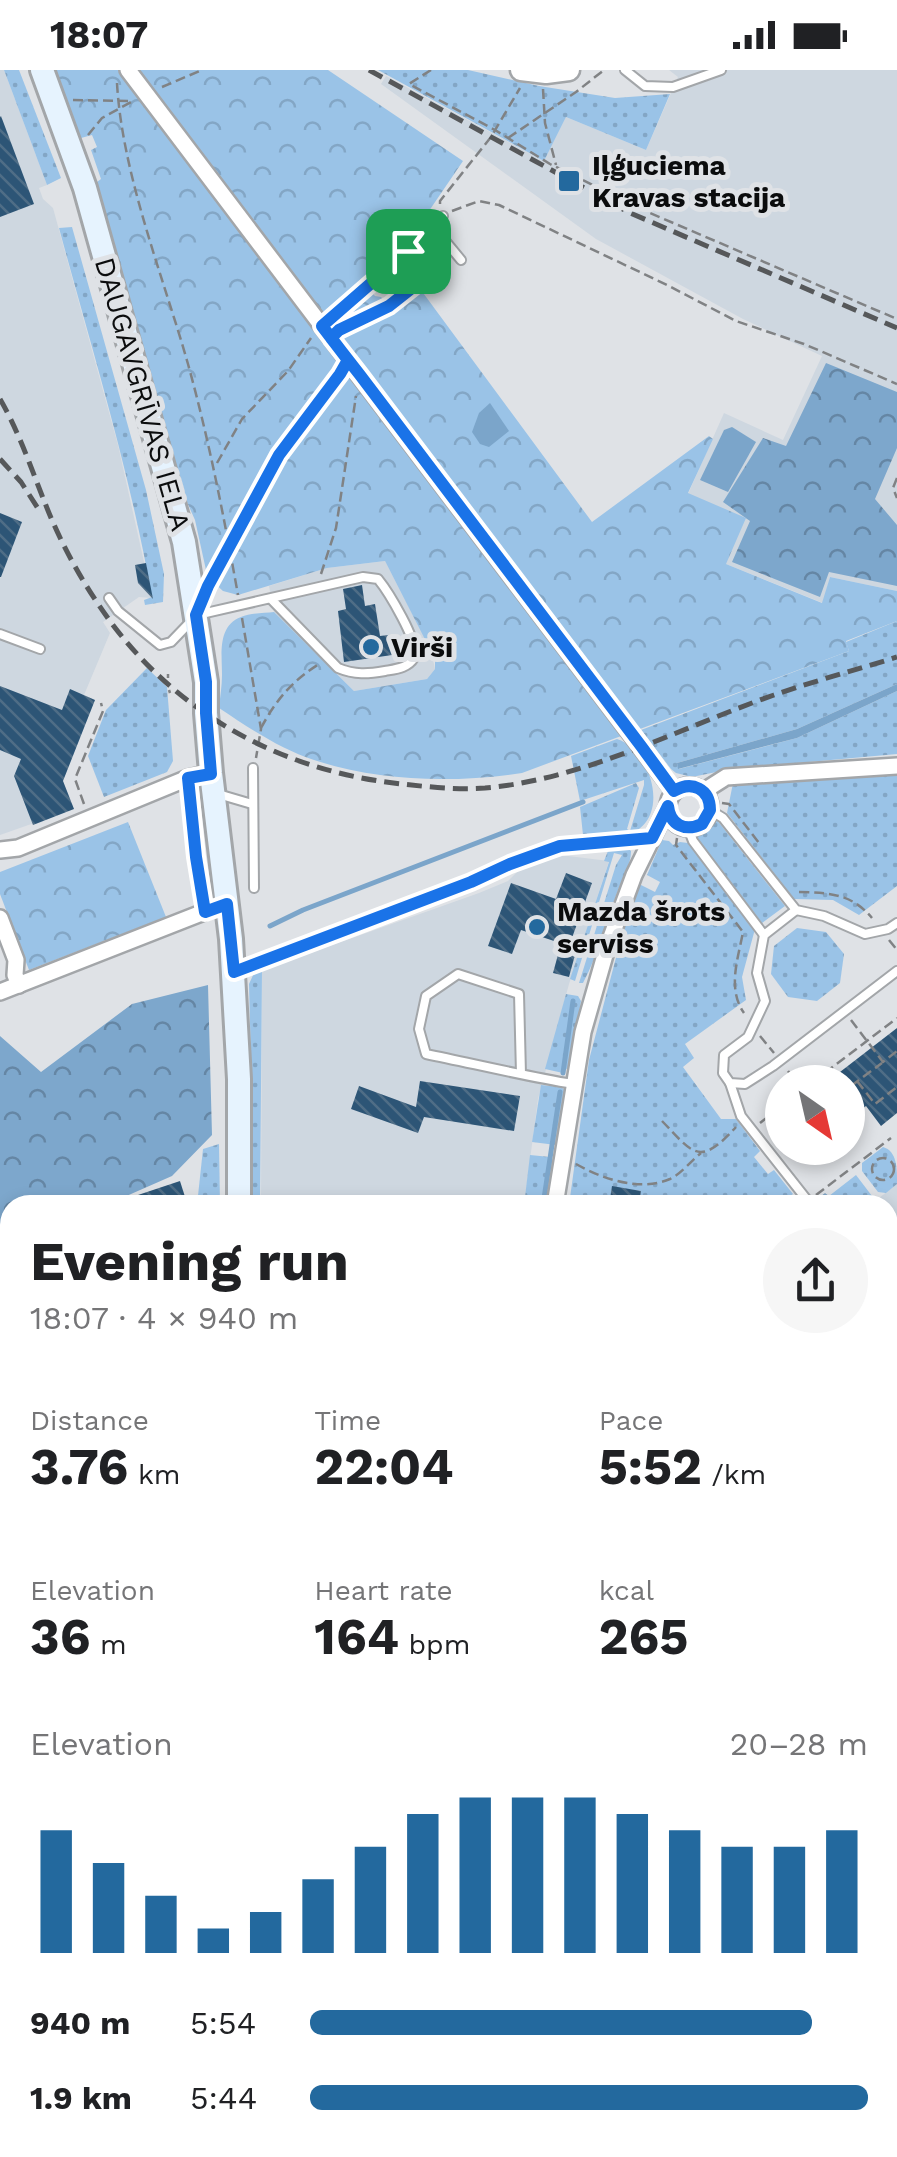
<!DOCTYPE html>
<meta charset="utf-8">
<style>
body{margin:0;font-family:"Work Sans",sans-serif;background:#f6f6f6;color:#202124;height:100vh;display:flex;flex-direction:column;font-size:38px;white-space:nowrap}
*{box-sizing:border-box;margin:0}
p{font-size:32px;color:#757577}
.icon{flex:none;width:55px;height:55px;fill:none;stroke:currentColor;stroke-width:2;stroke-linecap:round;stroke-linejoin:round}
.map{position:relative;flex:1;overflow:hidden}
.panel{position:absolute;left:0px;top:1125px;width:898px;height:962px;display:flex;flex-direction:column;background:#fff;border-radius:30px 30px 0 0;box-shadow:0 5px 15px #0003}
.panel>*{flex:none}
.needle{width:65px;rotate:146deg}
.tools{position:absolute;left:765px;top:995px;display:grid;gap:20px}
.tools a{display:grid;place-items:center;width:100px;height:100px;border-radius:50%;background:#fff;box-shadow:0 5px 15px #0003;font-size:50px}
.pin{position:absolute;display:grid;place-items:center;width:85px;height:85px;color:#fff;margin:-42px;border-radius:20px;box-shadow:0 5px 15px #0006}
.round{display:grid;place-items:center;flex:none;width:105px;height:105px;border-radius:52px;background:#f6f6f6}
.head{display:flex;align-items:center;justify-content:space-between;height:170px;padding:0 30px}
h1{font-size:55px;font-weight:700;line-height:75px}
.stats{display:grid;grid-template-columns:repeat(3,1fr);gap:15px;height:170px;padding:10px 30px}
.stats div{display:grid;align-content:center}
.stats b{font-size:50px;font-weight:700}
.stats small{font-size:28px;font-weight:400}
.stats p{font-size:28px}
.chart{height:280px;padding:20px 30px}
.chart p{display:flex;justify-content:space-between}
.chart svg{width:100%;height:180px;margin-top:10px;stroke:#23699e;stroke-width:6}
ul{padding:0 30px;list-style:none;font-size:32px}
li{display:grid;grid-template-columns:160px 120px 1fr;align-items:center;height:75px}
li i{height:25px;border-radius:12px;background:#23699e}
.status{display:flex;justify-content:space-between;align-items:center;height:70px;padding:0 50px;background:#fff;direction:ltr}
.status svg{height:28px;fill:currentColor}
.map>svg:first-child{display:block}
.built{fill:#ced7e0}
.grass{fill:url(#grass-dots)}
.forest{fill:url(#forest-crowns)}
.park{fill:url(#park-crowns)}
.water{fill:#7ba5ca}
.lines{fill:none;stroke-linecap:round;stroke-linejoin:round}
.stream{stroke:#7ba5ca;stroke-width:5}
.taxiway{stroke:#9a9da0;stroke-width:42}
.building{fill:url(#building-back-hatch)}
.service-casing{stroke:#a3a6a9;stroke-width:12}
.minor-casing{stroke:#a3a6a9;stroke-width:20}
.tertiary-casing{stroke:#a3a6a9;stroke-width:25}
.secondary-casing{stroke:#a3a6a9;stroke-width:28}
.path{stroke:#808284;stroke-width:2.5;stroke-dasharray:10 5;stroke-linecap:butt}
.service{stroke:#fff;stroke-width:8}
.minor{stroke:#fff;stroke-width:15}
.tertiary{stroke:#fff;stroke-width:20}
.secondary{stroke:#e6f3fe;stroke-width:22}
.rail{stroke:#56585a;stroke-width:5;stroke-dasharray:15 8;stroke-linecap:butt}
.route-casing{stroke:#fff;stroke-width:20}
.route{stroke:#1a73e8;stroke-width:12}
.poi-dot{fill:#23699e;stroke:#dfe2e6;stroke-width:4}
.labels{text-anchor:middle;stroke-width:10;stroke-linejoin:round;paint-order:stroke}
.poi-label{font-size:28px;font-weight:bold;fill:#0b0c0d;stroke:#dfe2e6;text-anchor:start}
.street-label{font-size:28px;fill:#0b0c0d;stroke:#dfe2e6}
</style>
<div class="status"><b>18:07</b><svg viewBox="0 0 49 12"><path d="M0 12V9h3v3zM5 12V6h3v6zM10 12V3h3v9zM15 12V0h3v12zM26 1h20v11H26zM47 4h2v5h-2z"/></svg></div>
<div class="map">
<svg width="897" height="2087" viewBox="0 0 897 2087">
<defs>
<pattern id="grass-dots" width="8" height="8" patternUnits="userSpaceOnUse" patternTransform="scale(2.5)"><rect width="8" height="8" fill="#9ac3e7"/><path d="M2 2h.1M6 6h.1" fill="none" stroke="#83a6c5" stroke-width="1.8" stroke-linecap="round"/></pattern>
<pattern id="forest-crowns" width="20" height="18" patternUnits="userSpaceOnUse" patternTransform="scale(2.5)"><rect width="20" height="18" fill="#7da7cc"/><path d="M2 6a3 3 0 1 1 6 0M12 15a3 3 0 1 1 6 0" fill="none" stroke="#6586a4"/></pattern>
<pattern id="park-crowns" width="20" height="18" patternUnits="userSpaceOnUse" patternTransform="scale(2.5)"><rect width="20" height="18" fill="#9ac3e7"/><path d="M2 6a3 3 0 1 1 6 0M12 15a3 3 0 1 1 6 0" fill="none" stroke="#83a6c5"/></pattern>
<pattern id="building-back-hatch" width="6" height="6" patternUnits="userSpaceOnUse" patternTransform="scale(2.5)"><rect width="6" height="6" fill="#2d5576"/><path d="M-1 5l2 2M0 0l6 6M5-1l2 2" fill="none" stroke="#4f6d86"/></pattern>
</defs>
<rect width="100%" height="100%" fill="#dfe2e6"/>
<g class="built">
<path d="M 0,0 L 4,0 L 47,115 L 39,118 L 43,129 L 53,138 L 118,375 L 152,528 L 139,527 L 103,552 L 110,563 L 84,625 L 95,630 L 63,711 L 74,739 L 0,765 Z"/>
<path d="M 669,0 L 897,0 L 897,521 L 830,507 L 823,533 L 726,494 L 688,424 L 724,343 L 783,370 L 822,286 L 743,249 L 596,169 L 381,14 L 386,6 L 544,91 L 566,47 L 646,80 L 678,7 Z"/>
<path d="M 385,491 L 431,580 L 435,599 L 427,609 L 354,621 L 274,542 L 269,516 L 327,498 Z"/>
<path d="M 560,785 L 609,791 L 569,914 L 538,1029 L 524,1135 L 261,1135 L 262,900 L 479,823 L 508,811 L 520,799 Z"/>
<path d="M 897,1114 L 897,2020 L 888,2024 L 888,1135 L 870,1135 Z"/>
<path d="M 10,1284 L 10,1481 L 8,1482 L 5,1285 Z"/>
<path d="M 442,2078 L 581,2078 L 582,2082 L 575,2087 L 448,2087 Z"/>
</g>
<g class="grass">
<path d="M 4,0 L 19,0 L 61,108 L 47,115 Z"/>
<path d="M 378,0 L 468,0 L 539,16 L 615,28 L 670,24 L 646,80 L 566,47 L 544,91 Z"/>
<path d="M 72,157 L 146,420 L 164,504 L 163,532 L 145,535 L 144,530 L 152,527 C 130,402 92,280 59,158 Z"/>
<path d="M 897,551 L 897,614 L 797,659 L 677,693 L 679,699 L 797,668 L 897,621 L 897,684 L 731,699 L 692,707 L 676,703 L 671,699 L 641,660 L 849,581 L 846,572 Z"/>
<path d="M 147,598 L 167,617 L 173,691 L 167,702 L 104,727 L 88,686 L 106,640 Z"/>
<path d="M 617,669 C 651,680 672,748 630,764 C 618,769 597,765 583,765 L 580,737 L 636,713 L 639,718 L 627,759 L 630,761 L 644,715 L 644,710 L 580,731 L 571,686 Z"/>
<path d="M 897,704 L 897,816 L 859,845 L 833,830 L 794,829 L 727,743 L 733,713 L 811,711 Z"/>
<path d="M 717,750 L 785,836 L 762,853 L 696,767 Z"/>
<path d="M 662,770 L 669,771 L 673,775 L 680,772 L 688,773 L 755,859 L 742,907 L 746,930 L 685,974 L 694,988 L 683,997 L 721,1049 L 736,1049 L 760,1081 L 754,1087 L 768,1104 L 774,1100 L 793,1124 L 778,1135 L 639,1135 L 641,1121 L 612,1117 L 609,1135 L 569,1135 L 589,990 L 622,865 L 639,814 L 655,822 L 660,812 L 647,805 Z"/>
<path d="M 626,777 L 631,781 C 631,795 623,807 618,820 C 606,851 599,883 583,913 L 579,913 L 616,795 L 622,785 L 614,783 L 575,911 L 570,909 L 609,792 L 604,791 L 608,781 L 616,778 Z"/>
<path d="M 797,858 L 826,862 L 844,884 L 840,913 L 817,931 L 788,927 L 771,904 L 774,876 Z"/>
<path d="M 262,900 L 260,1135 L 252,1135 L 252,1031 L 249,914 L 254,903 Z"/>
<path d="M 566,924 L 578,926 L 581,931 L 570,995 L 563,1003 L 545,999 Z"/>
<path d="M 541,1015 L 561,1017 L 566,1021 L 556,1075 L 532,1072 Z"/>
<path d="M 219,1074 L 220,1135 L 197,1135 L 203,1079 Z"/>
<path d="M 883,1077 C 897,1081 897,1098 897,1114 L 886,1123 L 878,1122 L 862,1101 L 862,1093 Z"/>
<path d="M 530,1085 L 550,1087 L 555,1092 L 549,1135 L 524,1135 Z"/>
<path d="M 856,1105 L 872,1126 L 870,1135 L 822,1135 L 817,1129 L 825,1123 L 829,1126 Z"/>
<path d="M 897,2020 L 897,2087 L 800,2087 L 807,2078 L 888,2078 L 888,2024 Z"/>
<path d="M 289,2078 L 442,2078 L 448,2087 L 254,2087 Z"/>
<path d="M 581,2078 L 701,2078 L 718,2087 L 575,2087 L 582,2082 Z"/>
</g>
<g class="forest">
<path d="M 826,293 L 897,322 L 897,378 L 875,429 L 897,455 L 897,516 L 829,502 L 820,527 L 732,492 L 750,451 L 723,432 L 763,368 L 786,376 Z"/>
<path d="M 208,915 L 212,1065 L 172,1106 L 106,1135 L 10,1135 L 10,1221 L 0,1245 L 0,966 L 41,1002 L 132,934 Z"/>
</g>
<g class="park">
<path d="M 55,0 L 328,0 L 463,91 L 416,160 L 362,212 L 375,226 L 381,227 L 390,237 L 418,216 L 592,452 L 709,366 L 713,369 L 688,423 L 746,448 L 726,494 L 822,533 L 830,507 L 897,521 L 897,551 L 846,571 L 849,581 L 522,703 C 454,713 381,712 314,690 C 280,679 249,658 219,638 C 220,627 222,616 222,605 C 222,585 217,556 241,547 C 250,543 264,543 274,542 L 354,621 L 427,609 L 435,599 L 435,589 L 385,491 L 327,498 L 238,525 L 223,521 L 213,512 L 206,500 L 195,450 L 178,412 L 151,306 L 112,175 L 97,112 L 101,109 L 91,80 L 97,77 L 92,65 L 81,68 Z"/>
<path d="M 128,752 L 166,847 L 29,900 L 0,824 L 0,802 Z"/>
</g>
<g class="water">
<path d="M 490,333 L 509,361 L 489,377 L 480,374 L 472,362 L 479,343 Z"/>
<path d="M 732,357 L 756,372 L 728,422 L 700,410 L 724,360 Z"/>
<path d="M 897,614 L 897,621 L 797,668 L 678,699 L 677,693 L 797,659 Z"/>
</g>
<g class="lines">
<g class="stream">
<path d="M 270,856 L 303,840 L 583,732"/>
<path d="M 563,1003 L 573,931"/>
<path d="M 543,1135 L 560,1022"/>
</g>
<g class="taxiway">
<path d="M 888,1570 L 897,1580"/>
<path d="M 888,1813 L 897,1758"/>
<path d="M 784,2087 L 790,2078"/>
</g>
</g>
<g class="building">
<path d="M 1,46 L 34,134 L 0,147 L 0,47 Z"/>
<path d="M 0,443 L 22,452 L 1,507 L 0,507 Z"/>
<path d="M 146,493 L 153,529 L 138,513 L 135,495 Z"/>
<path d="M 362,515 L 365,536 L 375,534 L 380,566 L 396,564 L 399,584 L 344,592 L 338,541 L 346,539 L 343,519 Z"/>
<path d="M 0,616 L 62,640 L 70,619 L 95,630 L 63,711 L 74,739 L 33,755 L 14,706 L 21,689 L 0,680 Z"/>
<path d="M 566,803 L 592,813 L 569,876 L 521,860 L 512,884 L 488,876 L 511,813 L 556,829 Z"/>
<path d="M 559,881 L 575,885 L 569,907 L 553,903 Z"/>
<path d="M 897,958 L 897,1043 L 881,1056 L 866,1036 L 848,1050 L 848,1012 L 834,1012 L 843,1006 L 840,1002 Z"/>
<path d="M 420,1011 L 520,1026 L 514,1061 L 424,1047 L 418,1063 L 351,1039 L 359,1016 L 416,1037 Z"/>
<path d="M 180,1111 L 186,1130 L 170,1135 L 114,1135 L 114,1133 Z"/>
<path d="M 612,1116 L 641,1121 L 639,1135 L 609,1135 Z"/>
</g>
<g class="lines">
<defs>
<g id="service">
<path d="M 625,0 L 645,16 L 673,17 L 721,0"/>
<path d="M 433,156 L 461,190"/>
<path d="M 408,181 L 432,214"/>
<path d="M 321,256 L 408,181 L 443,146"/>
<path d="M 109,528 L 118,541 L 160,575 L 171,572 L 197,545 L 363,507 L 378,509 C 387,520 421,574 414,588 C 408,598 396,599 385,601 C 368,604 355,605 338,598 L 271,529"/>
<path d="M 0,564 L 40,579"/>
<path d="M 253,698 L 254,818"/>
<path d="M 188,708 L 196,787 L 205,842"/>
<path d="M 218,724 L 252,734"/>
<path d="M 710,740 L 723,748 L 796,840 L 824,846 L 865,864 L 888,859 L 897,853"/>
<path d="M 688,758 L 693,771 L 764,865"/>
<path d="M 796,840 L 764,865 L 757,903 L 765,931 L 748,967 L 724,985 L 723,1003 L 730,1013 L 745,1014 L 773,996 L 897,901"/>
<path d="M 235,901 L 471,811 L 511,794 L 560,777 L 652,768"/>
<path d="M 521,1004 L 519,924 L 458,904 L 426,926 L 419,959 L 426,984 C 475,994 524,1006 573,1014"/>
<path d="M 730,1013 L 741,1046 L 811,1135"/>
<path d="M 474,2078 L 481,2087"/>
<path d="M 726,2078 L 743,2087"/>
<path d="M 196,2087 L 226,2087"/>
</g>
<g id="minor">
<path d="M 128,0 L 674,721"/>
<circle cx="689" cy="737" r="21"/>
<path d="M 704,721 L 726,707 L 897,696"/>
<path d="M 0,780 L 18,778 L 188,708 L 211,703"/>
<path d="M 0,848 L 16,890 L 15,905 L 19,915"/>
<path d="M 0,922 L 227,833"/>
<path d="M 555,1135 L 583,962 L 607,878 L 634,805 L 668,736"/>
</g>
<path id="tertiary" d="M 521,0 L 546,3 L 569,0"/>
<g id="secondary">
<path d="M 42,0 L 85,118 L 184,472 L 206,612 L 206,643 L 211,703 L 231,869 L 239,1009 L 239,1135"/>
<path d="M 230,2087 L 231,2078"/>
</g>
</defs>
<use href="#service" class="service-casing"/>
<use href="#minor" class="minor-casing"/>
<use href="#tertiary" class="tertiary-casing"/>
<use href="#secondary" class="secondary-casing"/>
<g class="path">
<path d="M 431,0 L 409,14 L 495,60 L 550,94 L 650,143 L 897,249"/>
<path d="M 117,13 C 122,104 163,206 188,294 C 209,370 224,447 238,525"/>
<path d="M 162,17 L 202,0"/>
<path d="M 543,19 L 545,53 L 556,95"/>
<path d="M 73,30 L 129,31"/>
<path d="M 88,65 L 102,48 L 133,31"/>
<path d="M 508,68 L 576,22 L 604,0"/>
<path d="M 440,134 L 440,131 L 491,67 L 520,18"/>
<path d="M 452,141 L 479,131 L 499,135 L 667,215 L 736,251 L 804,274 L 897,314"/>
<path d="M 344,258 L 389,236 L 418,213"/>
<path d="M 217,393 L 242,349 L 288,301 L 311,268"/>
<path d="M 897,408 L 893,418 L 897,428"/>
<path d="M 232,474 L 279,385 L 340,304"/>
<path d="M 321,504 L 336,458 L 356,326"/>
<path d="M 209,513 L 228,481"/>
<path d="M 242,548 L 261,659 L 256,688"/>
<path d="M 168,604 L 168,608"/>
<path d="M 169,620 L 170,623"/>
<path d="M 261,658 C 276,630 292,611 319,594"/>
<path d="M 722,733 L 729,734 L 759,773"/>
<path d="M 84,734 L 75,709 L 103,641 L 101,633"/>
<path d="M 677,768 L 676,775 L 743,862 C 738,889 727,919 744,943"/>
<path d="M 799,822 C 829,823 851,823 872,848"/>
<path d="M 889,870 L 897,880"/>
<path d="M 851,950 L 883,992 L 897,981"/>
<path d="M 760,966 L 774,983"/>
<path d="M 788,1001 L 796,1012"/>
<path d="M 857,1011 L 875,1034 L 897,1017"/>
<path d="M 813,1012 L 897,948"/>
<path d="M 851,1016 L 882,993"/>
<path d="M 662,1051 C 693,1083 699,1098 736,1057"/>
<path d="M 760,1053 L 782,1036"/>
<circle cx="883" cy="1099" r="11"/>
<path d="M 576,1094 C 603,1109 639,1122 670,1109 C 681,1104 691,1091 701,1083"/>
<path d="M 816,1125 L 891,1068"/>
</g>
<use href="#service" class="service"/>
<use href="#minor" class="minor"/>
<use href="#tertiary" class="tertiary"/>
<use href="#secondary" class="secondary"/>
<g class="rail">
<path d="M 369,0 L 628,142 L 897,258"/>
<path d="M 0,329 C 19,362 31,398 45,433 C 62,477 87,521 116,559 C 187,650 288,702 402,714 C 429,717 457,720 485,718 C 586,709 679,658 774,625 C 814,611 856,600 897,587"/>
<path d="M 0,389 L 21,412 L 39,440"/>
</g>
</g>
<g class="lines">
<defs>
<path id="route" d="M 408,181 L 322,256 L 348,290 L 340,304 L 279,385 L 208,516 L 196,545 L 206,612 L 206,643 L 211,704 L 188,708 L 196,787 L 205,842 L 227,834 L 234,902 L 471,812 L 510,794 L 560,776 L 652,768 L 668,736 C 670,755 685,762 702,754 L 710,740 C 710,719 692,710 674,721 L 641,676 L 360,305 L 331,268 L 339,260 L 389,236 L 427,206 L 408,181"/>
</defs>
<use href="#route" class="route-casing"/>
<use href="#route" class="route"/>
</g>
<g class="poi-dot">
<rect x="557" y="99" width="24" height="24" rx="5"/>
<circle cx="371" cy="577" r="10"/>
<circle cx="537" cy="857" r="10"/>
</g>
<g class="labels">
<g class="poi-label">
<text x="592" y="105">Iļģuciema<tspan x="592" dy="32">Kravas stacija</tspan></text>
<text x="391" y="587">Virši</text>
<text x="557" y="851">Mazda šrots<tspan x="557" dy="32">serviss</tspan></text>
</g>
<g class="street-label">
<text transform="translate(143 324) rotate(74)" y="10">DAUGAVGRĪVAS IELA</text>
</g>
</g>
</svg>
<div class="tools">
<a><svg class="needle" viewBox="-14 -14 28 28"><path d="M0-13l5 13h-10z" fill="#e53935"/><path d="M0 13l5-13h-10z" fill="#757577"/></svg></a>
</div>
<div class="pin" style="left:408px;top:181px;background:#1e9e55"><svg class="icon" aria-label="arrive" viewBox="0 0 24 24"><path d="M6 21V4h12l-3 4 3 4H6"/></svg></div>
<section class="panel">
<div class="head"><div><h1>Evening run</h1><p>18:07 · 4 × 940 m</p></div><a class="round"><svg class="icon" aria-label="share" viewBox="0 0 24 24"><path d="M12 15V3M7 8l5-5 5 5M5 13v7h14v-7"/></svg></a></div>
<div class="stats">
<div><p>Distance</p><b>3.76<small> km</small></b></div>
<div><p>Time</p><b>22:04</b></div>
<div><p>Pace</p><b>5:52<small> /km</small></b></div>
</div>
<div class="stats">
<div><p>Elevation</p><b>36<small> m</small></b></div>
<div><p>Heart rate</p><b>164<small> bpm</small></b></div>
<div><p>kcal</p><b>265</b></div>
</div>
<div class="chart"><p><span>Elevation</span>20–28 m</p>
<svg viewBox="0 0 160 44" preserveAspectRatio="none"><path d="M5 44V14M15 44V22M25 44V30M35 44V38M45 44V34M55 44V26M65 44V18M75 44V10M85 44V6M95 44V6M105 44V6M115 44V10M125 44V14M135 44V18M145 44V18M155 44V14"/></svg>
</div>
<ul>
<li><b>940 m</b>5:54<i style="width:90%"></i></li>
<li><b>1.9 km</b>5:44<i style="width:100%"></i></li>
</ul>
</section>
</div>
